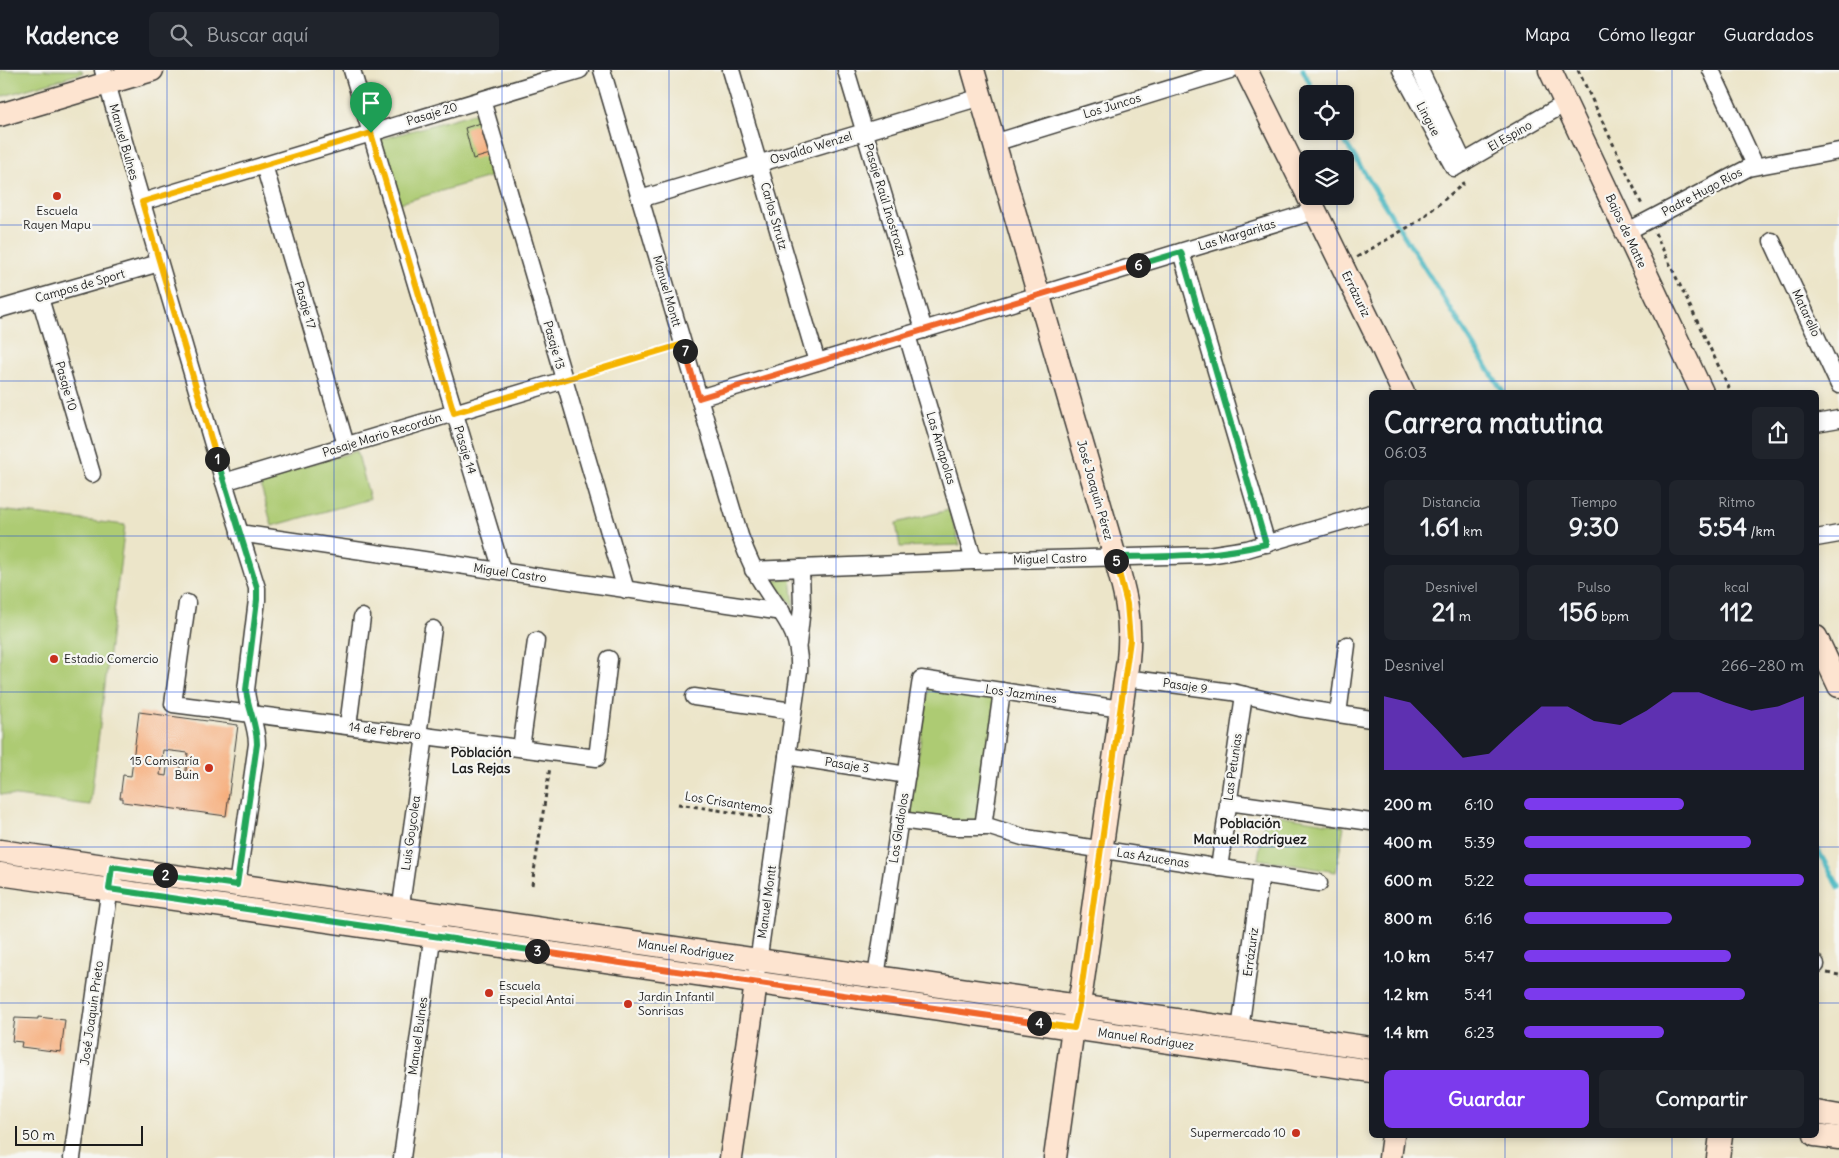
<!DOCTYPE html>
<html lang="es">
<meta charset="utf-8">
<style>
body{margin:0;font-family:Delius,sans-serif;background:#20242c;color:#f1f3f6;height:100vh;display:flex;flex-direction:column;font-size:19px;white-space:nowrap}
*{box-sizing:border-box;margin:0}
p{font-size:16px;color:#9ea1a6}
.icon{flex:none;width:28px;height:28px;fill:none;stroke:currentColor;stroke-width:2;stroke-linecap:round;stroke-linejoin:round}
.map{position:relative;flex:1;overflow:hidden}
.details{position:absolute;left:1369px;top:320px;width:450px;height:748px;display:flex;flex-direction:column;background:#171b24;border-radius:8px;box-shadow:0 2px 8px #0003}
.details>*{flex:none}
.fabs{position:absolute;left:1299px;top:15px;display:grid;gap:10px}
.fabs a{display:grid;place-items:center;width:55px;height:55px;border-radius:8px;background:#171b24;box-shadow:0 2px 8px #0003;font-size:25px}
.scale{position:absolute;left:15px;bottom:12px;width:128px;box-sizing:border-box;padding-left:5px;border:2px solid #1c1c1c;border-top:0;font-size:14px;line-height:18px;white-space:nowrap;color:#1c1c1c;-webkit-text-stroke:4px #f6f6f2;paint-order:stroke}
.pin{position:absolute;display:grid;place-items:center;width:42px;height:42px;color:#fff;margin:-51px -21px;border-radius:50% 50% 50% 0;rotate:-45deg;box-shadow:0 0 5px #0007}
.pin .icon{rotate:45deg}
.km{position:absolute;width:25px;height:25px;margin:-12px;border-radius:50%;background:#222;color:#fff;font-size:14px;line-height:25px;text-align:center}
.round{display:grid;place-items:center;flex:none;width:52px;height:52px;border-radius:8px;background:#20242c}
.overview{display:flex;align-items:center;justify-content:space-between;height:85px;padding:0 15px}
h1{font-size:28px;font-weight:800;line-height:38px}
.metrics{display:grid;grid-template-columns:repeat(3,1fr);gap:8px;height:85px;padding:5px 15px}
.metrics div{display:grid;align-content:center;border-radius:8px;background:#20242c;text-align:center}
.metrics b{font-size:25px;font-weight:800}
.metrics small{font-size:14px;font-weight:400}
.metrics p{font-size:14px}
.chart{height:140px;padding:10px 15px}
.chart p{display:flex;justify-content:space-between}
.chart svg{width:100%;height:90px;margin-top:5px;fill:#7c3aed;opacity:.7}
.action{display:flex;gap:10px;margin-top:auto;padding:10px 15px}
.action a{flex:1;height:58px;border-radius:8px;background:#7c3aed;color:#fff;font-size:20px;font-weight:800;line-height:58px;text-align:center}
.action a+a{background:#20242c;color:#f1f3f6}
ul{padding:0 15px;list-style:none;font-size:16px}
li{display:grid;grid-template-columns:80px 60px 1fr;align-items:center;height:38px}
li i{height:12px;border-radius:6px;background:#7c3aed}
header{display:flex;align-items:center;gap:30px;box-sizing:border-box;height:70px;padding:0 25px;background:#171b24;border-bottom:1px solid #363941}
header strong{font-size:24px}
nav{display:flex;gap:28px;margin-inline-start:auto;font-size:18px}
.search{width:350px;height:45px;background:#20242c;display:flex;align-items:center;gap:12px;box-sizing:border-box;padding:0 18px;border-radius:8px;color:#9ea1a6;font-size:19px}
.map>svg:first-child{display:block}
.green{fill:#adcb73;stroke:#647448}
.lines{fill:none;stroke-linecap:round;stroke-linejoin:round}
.stream{stroke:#48b7c1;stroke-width:5}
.building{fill:#f6af7e;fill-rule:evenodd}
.street-casing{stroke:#3b3a36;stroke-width:19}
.secondary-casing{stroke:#3b3a36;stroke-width:25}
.path{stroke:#3b3a36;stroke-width:3;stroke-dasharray:4 4;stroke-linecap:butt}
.street{stroke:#fff;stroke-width:16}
.secondary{stroke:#fde4d0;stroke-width:22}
.split-1-casing{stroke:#fff;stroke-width:10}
.split-2-casing{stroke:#fff;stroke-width:10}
.split-3-casing{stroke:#fff;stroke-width:10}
.split-4-casing{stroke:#fff;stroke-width:10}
.split-5-casing{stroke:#fff;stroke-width:10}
.split-6-casing{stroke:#fff;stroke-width:10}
.split-7-casing{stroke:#fff;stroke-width:10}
.split-8-casing{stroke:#fff;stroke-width:10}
.split-1{stroke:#f5b400;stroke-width:6}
.split-2{stroke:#22a559;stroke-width:6}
.split-3{stroke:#22a559;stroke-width:6}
.split-4{stroke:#f0652b;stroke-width:6}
.split-5{stroke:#f5b400;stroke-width:6}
.split-6{stroke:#22a559;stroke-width:6}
.split-7{stroke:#f0652b;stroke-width:6}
.split-8{stroke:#f5b400;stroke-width:6}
.grid{fill:none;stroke:#1d4ed8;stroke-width:1;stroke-opacity:0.55}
.poi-dot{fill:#c8321e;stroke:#f6f6f2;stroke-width:2}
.labels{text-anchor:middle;stroke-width:4.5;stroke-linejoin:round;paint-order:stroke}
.street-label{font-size:12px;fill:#1c1c1c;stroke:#f6f6f2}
.poi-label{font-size:12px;fill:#1c1c1c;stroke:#f6f6f2;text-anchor:start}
.neighbourhood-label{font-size:14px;font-weight:bold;fill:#1c1c1c;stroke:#f6f6f2}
</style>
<header>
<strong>Kadence</strong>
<div class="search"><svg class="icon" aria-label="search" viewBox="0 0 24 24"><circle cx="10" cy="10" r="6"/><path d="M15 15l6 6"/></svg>Buscar aquí</div>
<nav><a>Mapa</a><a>Cómo llegar</a><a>Guardados</a></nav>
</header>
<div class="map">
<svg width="1839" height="1088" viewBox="0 0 1839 1088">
<rect width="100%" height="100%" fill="#f6f6f2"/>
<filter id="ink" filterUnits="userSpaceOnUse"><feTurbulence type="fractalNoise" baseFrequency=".02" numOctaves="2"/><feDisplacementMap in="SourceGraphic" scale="10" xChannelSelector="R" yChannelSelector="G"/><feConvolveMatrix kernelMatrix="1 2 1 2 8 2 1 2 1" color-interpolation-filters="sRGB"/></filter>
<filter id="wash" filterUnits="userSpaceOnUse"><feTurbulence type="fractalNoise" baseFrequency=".0096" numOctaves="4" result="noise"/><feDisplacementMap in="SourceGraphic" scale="20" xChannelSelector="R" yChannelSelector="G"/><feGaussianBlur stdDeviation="1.12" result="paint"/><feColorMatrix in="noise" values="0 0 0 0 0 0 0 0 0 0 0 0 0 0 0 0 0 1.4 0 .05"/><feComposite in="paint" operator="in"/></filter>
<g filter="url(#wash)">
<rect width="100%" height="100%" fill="#ece5c9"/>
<g class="green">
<path d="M 0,0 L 82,0 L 83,3 L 0,27 Z"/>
<path d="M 481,41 L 499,104 L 397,134 L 379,70 Z"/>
<path d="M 357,381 L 370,429 L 272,456 L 259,409 Z"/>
<path d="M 0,440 L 125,455 L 90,735 L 0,724 Z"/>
<path d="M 949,440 L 960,475 L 900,477 L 896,453 Z"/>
<path d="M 791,507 L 794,537 L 773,511 Z"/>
<path d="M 929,616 L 997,626 L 977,755 L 909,745 Z"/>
<path d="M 1266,743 L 1344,756 L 1336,802 L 1258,789 Z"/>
</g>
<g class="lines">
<g class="stream">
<path d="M 1303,0 L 1315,24"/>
<path d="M 1338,61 L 1503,322"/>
<path d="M 1816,777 L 1839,817"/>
</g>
</g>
<g id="blocks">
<g class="building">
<path d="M 481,53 L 490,84 L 473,89 L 465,58 Z"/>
<path d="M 139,642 L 238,655 L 226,746 L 123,732 L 123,728 L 120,728 L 123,705 L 131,706 ZM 163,680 L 188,683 L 185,709 L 179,708 L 181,691 L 168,690 L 166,706 L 160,705 Z"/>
<path d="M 38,947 L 65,950 L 61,982 L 21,977 L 22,972 L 12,971 L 15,948 L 38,949 Z"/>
</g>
</g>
</g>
<g filter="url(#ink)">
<use href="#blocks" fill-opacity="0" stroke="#3b3a36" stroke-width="1"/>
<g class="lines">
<defs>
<g id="street">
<path d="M 103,0 L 224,412 L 257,518 L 257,530 L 246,620 C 247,639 257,654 257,674 L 237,815"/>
<path d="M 352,0 L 502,501"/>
<path d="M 602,0 L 740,466 C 747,485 754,502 765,518 C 784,548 801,563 799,601 L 757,900"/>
<path d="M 731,0 L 817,292"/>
<path d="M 846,0 L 924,260"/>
<path d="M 1401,0 L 1454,98 L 1566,33"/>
<path d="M 1420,0 L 1464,93"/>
<path d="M 1711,0 L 1755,95"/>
<path d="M 482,30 L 626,520"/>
<path d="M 994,73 L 1230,0"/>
<path d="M 264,95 L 346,375"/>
<path d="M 640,129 L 981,27"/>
<path d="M 142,132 L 580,0"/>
<path d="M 1626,162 L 1748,98 L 1839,81"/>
<path d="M 1772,171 L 1839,315"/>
<path d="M 1181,182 L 1267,474"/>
<path d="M 40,228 L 92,404"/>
<path d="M 0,239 L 159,193"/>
<path d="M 907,265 L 974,491"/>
<path d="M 699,328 L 1315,141"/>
<path d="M 1816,353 L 1839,349"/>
<path d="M 224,412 L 564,310"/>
<path d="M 239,463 L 782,542"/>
<path d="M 1816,468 L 1839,464"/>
<path d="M 753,500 L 974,491 L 1208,485 L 1247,479 L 1371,443"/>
<path d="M 187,533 L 173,634 L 597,688 L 609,589"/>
<path d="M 798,574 L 802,538 L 801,498"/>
<path d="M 1125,608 L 1232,622 L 1300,638 L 1371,649"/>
<path d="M 694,627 L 793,641"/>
<path d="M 1338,644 L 1347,575"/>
<path d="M 348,656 L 362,547"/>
<path d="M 418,665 L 433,559"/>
<path d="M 521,678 L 536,571"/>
<path d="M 787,686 L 907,705"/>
<path d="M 1228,732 L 1371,752"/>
<path d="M 900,750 L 953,757 L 990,757 L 1026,768 L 1319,813"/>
<path d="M 983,757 L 1002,621"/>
<path d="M 1219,798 L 1244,625"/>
<path d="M 399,849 L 425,666"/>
<path d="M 1816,894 L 1816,895"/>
<path d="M 876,907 L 921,609 L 1121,639"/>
<path d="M 1240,960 L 1261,804"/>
<path d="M 72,1088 L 111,810"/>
<path d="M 402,1088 L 434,855"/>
</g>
<g id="secondary">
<path d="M 973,0 L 1111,473 C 1123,516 1133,544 1128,590 L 1082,917 L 1073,958 L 1055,1088"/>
<path d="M 1246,0 L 1308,125"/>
<path d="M 1550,0 L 1702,322"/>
<path d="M 0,45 L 152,0"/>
<path d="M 1308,126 L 1382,277 L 1403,322"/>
<path d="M 1816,567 L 1839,616"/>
<path d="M 0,781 L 1371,978"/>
<path d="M 0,804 L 1371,1001"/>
<path d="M 1816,1042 L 1839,1046"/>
<path d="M 1815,1065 L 1839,1068"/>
<path d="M 731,1088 L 756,913"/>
<path d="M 1390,1088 L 1393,1065"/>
<path d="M 1718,1088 L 1721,1065"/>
</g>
</defs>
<use href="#street" class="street-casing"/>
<use href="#secondary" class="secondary-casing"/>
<g class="path">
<path d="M 1578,0 L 1643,137"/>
<path d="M 1655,163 L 1731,322"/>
<path d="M 1357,187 L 1417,152 L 1463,114 L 1462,112"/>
<path d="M 579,306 L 669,278"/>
<path d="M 678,734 L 763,747"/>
<path d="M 532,815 L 550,697"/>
<path d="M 1827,903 L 1839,905"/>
</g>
<use href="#street" class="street"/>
<use href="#secondary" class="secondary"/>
</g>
</g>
<g class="lines" filter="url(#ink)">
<defs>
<path id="split-1" d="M 217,389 L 142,132 L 371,63"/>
<path id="split-2" d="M 165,805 L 237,815 L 257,674 C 257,654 248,639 246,620 L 257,530 L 257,518 L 217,389"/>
<path id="split-3" d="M 165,805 L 112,797 L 109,819 L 537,881"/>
<path id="split-4" d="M 537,881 L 1039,953"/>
<path id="split-5" d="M 1039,953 L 1074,958 L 1079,936 L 1130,570 L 1127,534 L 1116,491"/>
<path id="split-6" d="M 1116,491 L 1115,487 C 1166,486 1216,487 1266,474 L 1181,182 L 1138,195"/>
<path id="split-7" d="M 685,281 L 699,328 L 1138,195"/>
<path id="split-8" d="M 371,63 L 454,343 L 683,274 L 685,281"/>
</defs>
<use href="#split-1" class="split-1-casing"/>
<use href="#split-2" class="split-2-casing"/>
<use href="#split-3" class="split-3-casing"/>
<use href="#split-4" class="split-4-casing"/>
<use href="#split-5" class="split-5-casing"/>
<use href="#split-6" class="split-6-casing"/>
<use href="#split-7" class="split-7-casing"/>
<use href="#split-8" class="split-8-casing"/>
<use href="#split-1" class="split-1"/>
<use href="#split-2" class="split-2"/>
<use href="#split-3" class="split-3"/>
<use href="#split-4" class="split-4"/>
<use href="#split-5" class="split-5"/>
<use href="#split-6" class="split-6"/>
<use href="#split-7" class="split-7"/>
<use href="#split-8" class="split-8"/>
</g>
<path class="grid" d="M 167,0 L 167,1088M 334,0 L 334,1088M 502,0 L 502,1088M 669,0 L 669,1088M 836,0 L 836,1088M 1003,0 L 1003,1088M 1170,0 L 1170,1088M 1337,0 L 1337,24M 1505,0 L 1505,322M 1672,0 L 1672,322M 1337,61 L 1337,89M 1337,126 L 1337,1088M 0,155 L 1839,155M 0,311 L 1839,311M 0,466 L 1371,466M 1816,466 L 1839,466M 0,622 L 1371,622M 1816,622 L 1839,622M 0,777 L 1371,777M 1816,777 L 1839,777M 0,933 L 1371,933M 1816,933 L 1839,933M 1505,1065 L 1505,1088M 1672,1065 L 1672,1088"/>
<g class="poi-dot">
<circle cx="57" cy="126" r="5"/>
<circle cx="54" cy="589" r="5"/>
<circle cx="209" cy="698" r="5"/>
<circle cx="489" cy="923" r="5"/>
<circle cx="628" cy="934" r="5"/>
<circle cx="1296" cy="1063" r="5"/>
</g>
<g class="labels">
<g class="street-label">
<text transform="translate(1112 36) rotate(-17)" y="4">Los Juncos</text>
<text transform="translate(432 44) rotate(-17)" y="4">Pasaje 20</text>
<text transform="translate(1428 49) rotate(62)" y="4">Lingue</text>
<text transform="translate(1510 66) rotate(-30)" y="4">El Espino</text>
<text transform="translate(124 72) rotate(74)" y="4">Manuel Bulnes</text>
<text transform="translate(811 78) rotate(-17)" y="4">Osvaldo Wenzel</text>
<text transform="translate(1702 122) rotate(-28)" y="4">Padre Hugo Ríos</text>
<text transform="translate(885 130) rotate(73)" y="4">Pasaje Raúl Inostroza</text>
<text transform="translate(774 146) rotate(74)" y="4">Carlos Strutz</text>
<text transform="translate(1626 161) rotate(65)" y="4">Bajos de Matte</text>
<text transform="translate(1237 165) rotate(-17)" y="4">Las Margaritas</text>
<text transform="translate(80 216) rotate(-16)" y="4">Campos de Sport</text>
<text transform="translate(667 221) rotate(74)" y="4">Manuel Montt</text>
<text transform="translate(1356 224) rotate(64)" y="4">Errázuriz</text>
<text transform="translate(305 235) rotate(74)" y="4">Pasaje 17</text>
<text transform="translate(1806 243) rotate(65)" y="4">Matarello</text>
<text transform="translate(554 275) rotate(74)" y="4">Pasaje 13</text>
<text transform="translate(66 316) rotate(74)" y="4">Pasaje 10</text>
<text transform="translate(382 365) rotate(-17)" y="4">Pasaje Mario Recordón</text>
<text transform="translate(941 378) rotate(73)" y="4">Las Amapolas</text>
<text transform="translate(465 380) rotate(73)" y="4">Pasaje 14</text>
<text transform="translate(1095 420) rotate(74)" y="4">José Joaquín Pérez</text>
<text transform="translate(1050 489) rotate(-2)" y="4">Miguel Castro</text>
<text transform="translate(510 503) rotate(8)" y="4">Miguel Castro</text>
<text transform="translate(1185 616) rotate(8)" y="4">Pasaje 9</text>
<text transform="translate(1021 624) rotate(8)" y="4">Los Jazmines</text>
<text transform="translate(385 661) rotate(7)" y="4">14 de Febrero</text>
<text transform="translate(847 695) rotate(9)" y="4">Pasaje 3</text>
<text transform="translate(1233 697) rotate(-82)" y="4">Las Petunias</text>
<text transform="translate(729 733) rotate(9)" y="4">Los Crisantemos</text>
<text transform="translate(899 758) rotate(-81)" y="4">Los Gladiolos</text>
<text transform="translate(411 763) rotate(-82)" y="4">Luis Goycolea</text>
<text transform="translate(1153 788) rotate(9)" y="4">Las Azucenas</text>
<text transform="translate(767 832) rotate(-82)" y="4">Manuel Montt</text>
<text transform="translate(686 880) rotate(8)" y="4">Manuel Rodríguez</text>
<text transform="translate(1251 882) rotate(-82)" y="4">Errázuriz</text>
<text transform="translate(92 943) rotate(-82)" y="4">José Joaquín Prieto</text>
<text transform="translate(418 966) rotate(-82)" y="4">Manuel Bulnes</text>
<text transform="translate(1146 969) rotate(8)" y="4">Manuel Rodríguez</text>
</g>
<g class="poi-label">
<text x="57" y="145" text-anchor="middle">Escuela<tspan x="57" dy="14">Rayen Mapu</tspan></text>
<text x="64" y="593">Estadio Comercio</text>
<text x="199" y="695" text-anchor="end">15 Comisaría<tspan x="199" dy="14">Buin</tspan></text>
<text x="499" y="920">Escuela<tspan x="499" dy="14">Especial Antai</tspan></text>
<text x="638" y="931">Jardin Infantil<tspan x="638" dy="14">Sonrisas</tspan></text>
<text x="1286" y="1067" text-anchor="end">Supermercado 10</text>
</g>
<g class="neighbourhood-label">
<text x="481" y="687">Población<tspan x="481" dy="16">Las Rejas</tspan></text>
<text x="1250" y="758">Población<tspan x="1250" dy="16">Manuel Rodríguez</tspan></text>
</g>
</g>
</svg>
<div class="fabs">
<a><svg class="icon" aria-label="locate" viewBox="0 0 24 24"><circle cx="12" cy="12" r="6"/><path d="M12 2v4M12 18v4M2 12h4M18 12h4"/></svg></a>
<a><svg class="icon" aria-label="layers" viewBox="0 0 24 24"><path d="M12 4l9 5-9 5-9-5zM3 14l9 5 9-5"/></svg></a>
</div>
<div class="scale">50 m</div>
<div class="pin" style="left:371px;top:63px;background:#1e9e55"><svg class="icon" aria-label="arrive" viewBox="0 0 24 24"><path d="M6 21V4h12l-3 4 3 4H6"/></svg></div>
<b class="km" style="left:217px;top:389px">1</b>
<b class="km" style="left:165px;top:805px">2</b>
<b class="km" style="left:537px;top:881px">3</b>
<b class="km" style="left:1039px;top:953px">4</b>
<b class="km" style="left:1116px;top:491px">5</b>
<b class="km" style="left:1138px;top:195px">6</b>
<b class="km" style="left:685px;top:281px">7</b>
<section class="details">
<div class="overview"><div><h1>Carrera matutina</h1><p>06:03</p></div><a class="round"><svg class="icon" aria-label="share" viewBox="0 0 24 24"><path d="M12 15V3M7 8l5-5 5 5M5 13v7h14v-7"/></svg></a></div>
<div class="metrics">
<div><p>Distancia</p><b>1.61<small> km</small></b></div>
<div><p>Tiempo</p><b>9:30</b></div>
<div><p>Ritmo</p><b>5:54<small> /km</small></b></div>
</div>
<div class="metrics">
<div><p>Desnivel</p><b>21<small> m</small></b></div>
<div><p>Pulso</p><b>156<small> bpm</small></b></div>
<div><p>kcal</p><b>112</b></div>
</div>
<div class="chart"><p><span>Desnivel</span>266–280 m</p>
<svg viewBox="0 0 160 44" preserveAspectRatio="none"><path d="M0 44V8L10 11L20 24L30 38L40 36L50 24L60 13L70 13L80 20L90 22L100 15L110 6L120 6L130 11L140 15L150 13L160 8V44z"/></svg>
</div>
<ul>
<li><b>200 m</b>6:10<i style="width:57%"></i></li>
<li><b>400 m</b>5:39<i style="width:81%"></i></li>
<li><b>600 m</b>5:22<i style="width:100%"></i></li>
<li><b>800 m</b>6:16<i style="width:53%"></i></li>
<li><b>1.0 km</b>5:47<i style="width:74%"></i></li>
<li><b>1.2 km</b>5:41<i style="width:79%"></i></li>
<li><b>1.4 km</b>6:23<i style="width:50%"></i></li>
</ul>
<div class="action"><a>Guardar</a><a>Compartir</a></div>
</section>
</div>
